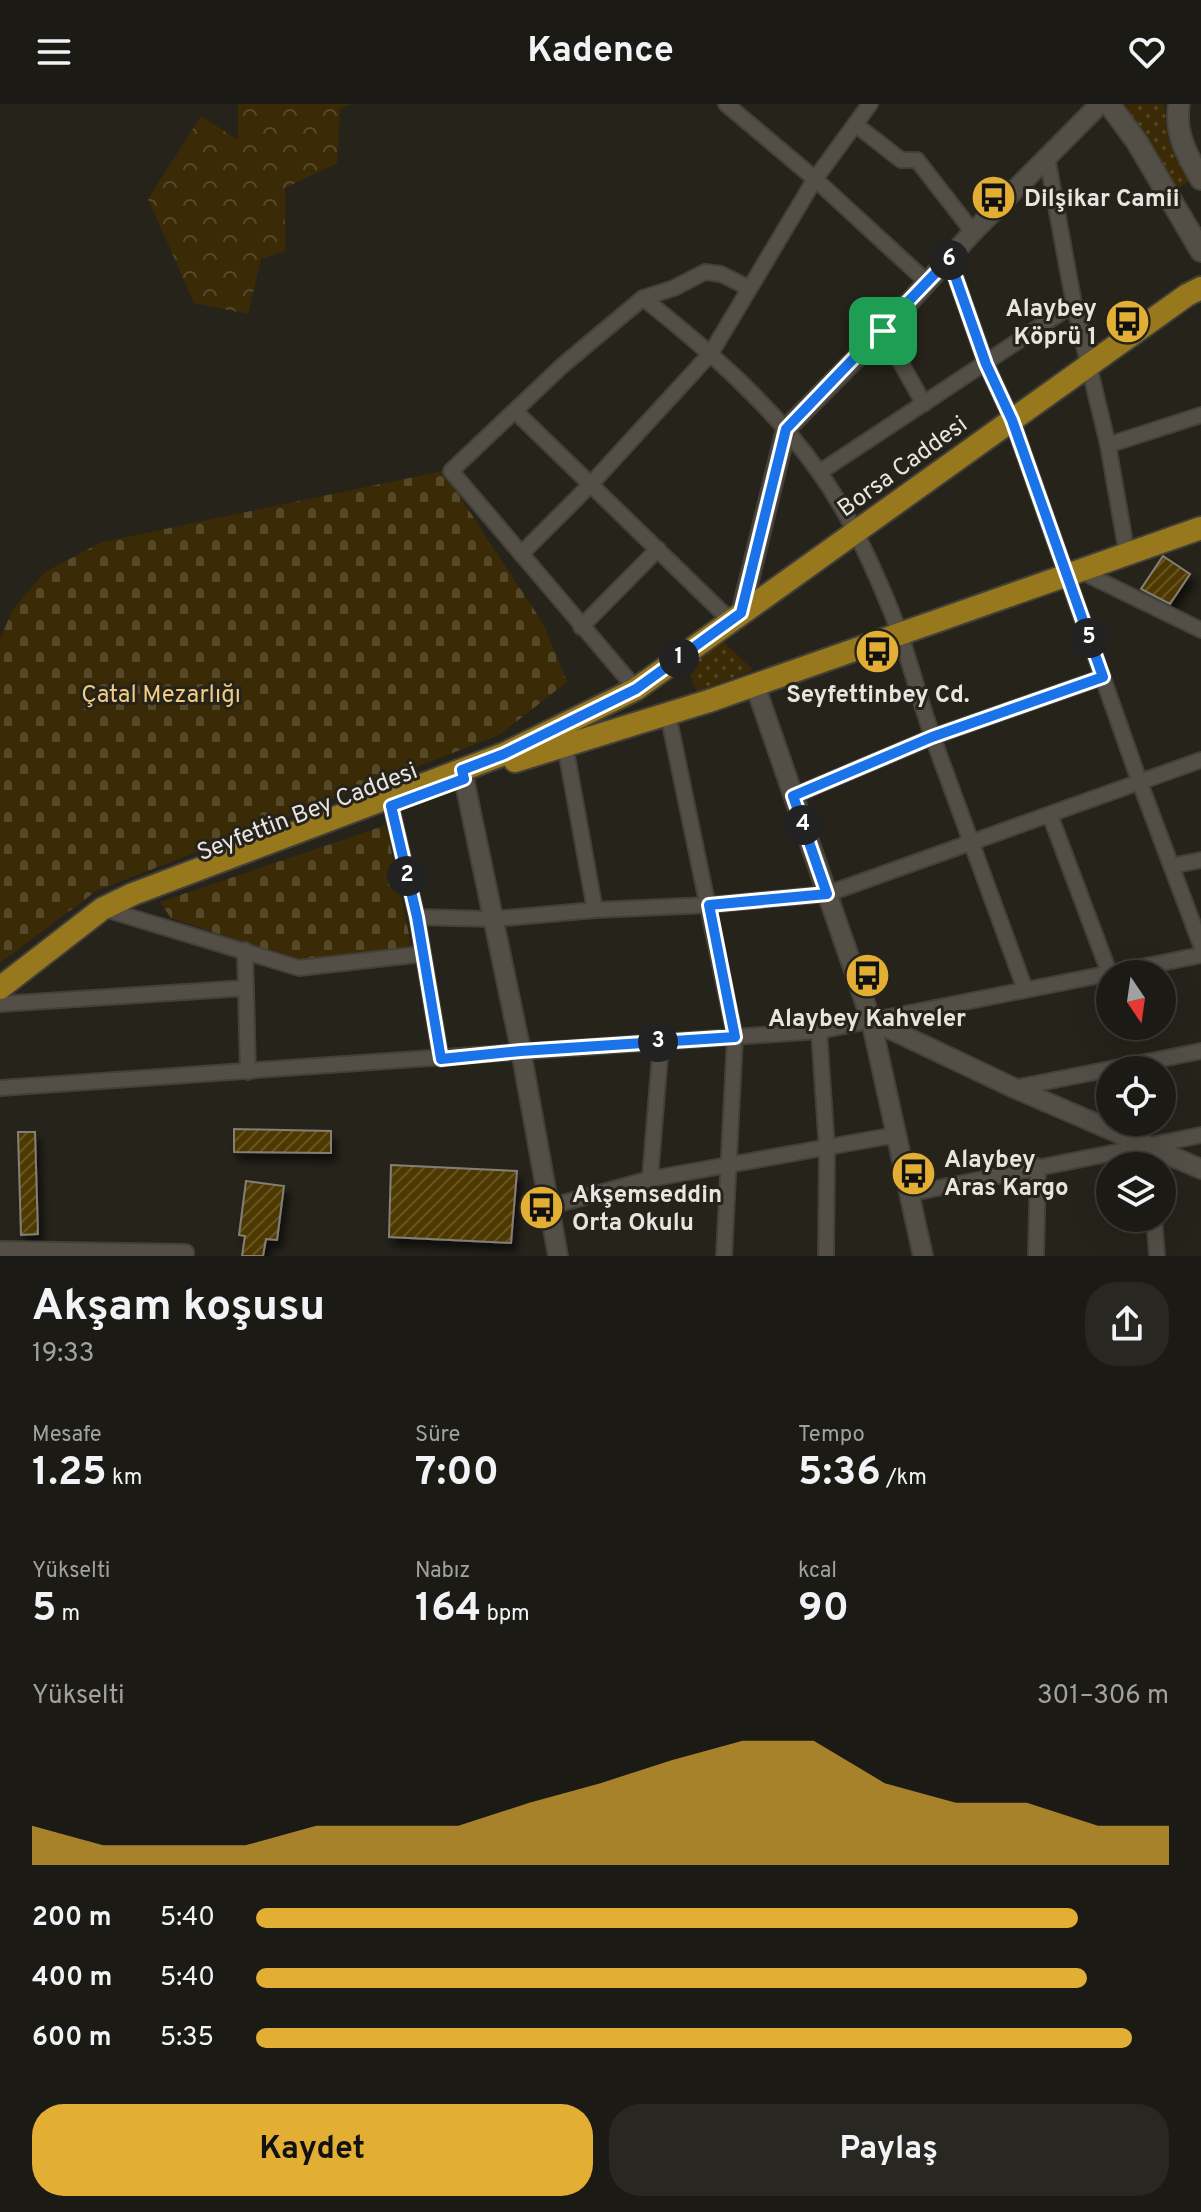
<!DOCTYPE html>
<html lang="tr">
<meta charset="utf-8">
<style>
body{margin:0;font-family:Overpass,sans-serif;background:#292722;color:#f1f3f6;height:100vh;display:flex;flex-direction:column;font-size:30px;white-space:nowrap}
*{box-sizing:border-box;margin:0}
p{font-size:26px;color:#a0a1a0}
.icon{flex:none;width:44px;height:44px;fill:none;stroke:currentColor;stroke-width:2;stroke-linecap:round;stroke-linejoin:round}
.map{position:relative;height:1152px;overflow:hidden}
.side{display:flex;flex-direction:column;background:#1c1a14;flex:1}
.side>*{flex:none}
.needle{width:52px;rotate:167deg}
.controls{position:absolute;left:1096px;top:856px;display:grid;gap:16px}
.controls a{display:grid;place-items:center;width:80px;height:80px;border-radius:50%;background:#1c1a14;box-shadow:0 8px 32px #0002,0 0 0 2px #3a3834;font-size:40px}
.pin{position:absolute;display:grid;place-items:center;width:68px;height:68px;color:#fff;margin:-34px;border-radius:16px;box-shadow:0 4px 12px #0006}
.km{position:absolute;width:40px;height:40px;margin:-20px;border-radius:50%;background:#222;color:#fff;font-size:22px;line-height:40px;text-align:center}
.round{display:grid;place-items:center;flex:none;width:84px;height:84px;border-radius:32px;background:#292722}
.overview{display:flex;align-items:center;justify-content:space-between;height:136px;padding:0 32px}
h1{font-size:44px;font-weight:700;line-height:60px}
.stats{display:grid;grid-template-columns:repeat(3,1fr);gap:12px;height:136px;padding:8px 32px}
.stats div{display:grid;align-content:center}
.stats b{font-size:40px;font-weight:700}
.stats small{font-size:22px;font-weight:400}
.stats p{font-size:22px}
.chart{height:224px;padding:16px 32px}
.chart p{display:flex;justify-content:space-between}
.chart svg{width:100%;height:144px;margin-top:8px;fill:#e2af34;opacity:.7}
.action{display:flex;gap:16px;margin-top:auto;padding:16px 32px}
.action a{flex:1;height:92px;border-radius:32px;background:#e2af34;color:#111;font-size:32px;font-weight:700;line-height:92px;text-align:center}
.action a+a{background:#292722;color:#f1f3f6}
ul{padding:0 32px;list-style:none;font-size:26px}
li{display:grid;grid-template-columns:128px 96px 1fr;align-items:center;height:60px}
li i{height:20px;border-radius:10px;background:#e2af34}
header{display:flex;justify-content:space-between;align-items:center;height:104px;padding:0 32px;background:#1c1a14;font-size:36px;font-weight:700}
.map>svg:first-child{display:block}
.forest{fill:url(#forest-crowns)}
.cemetery{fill:url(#cemetery-stones)}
.park{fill:url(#park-dots)}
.building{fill:url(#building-hatch);stroke:#837f76;stroke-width:2;filter:url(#shadow)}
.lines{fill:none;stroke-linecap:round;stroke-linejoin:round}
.minor-casing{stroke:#43403a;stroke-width:18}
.tertiary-casing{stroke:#43403a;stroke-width:22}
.secondary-casing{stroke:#43403a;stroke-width:24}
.primary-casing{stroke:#43403a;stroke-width:26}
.minor{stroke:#534f47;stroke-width:14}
.tertiary{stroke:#534f47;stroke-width:18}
.secondary{stroke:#534f47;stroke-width:20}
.primary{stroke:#97781c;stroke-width:22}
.route-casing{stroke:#fff;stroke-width:16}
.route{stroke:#1a73e8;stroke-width:10}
.labels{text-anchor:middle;stroke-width:6;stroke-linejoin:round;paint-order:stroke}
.poi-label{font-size:24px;font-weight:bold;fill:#e8e5e0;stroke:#26231b;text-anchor:start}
.street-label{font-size:24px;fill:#e8e5e0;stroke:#26231b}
.park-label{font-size:24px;fill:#f0cc82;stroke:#26231b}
</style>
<header><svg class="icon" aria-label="menu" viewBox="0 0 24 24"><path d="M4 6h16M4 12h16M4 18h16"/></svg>Kadence<svg class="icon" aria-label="heart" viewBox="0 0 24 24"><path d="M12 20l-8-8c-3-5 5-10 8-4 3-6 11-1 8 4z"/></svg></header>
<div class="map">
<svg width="1201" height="1152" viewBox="0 0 1201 1152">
<defs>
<pattern id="forest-crowns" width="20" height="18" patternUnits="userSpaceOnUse" patternTransform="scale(2)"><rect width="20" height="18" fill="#3a2a05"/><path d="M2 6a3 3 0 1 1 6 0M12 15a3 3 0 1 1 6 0" fill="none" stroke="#564929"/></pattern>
<pattern id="cemetery-stones" width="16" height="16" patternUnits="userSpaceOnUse" patternTransform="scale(2)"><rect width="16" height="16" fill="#3a2a05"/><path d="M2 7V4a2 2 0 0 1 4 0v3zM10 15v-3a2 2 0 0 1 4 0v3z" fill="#564929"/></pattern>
<pattern id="park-dots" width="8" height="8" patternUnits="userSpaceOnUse" patternTransform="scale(2)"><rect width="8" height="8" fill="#3a2a05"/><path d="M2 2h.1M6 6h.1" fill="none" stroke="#564929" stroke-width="1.8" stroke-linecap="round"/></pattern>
<pattern id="building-hatch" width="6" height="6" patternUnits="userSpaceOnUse" patternTransform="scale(2)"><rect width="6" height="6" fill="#4e3802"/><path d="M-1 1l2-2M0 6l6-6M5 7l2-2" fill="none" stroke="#685527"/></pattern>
<filter id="shadow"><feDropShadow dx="4.5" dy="8" stdDeviation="4" flood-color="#0009"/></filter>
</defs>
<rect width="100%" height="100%" fill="#26231b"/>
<path class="forest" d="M 238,0 L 353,0 L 340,4 L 337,59 L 285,84 L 285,147 L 261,155 L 248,210 L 194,199 L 148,95 L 201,12 L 238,36 Z"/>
<g class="cemetery">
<path d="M 443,367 L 544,521 L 567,578 L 499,631 L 96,787 L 0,859 L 0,535 L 13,505 L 45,468 L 102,438 Z"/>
<path d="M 386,721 L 412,845 L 302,858 L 171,814 L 160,798 Z"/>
</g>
<g class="park">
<path d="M 1119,0 L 1164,0 L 1168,35 L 1191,73 L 1190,76 L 1176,86 Z"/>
<path d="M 723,537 L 753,566 L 697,588 L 687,562 Z"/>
</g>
<g class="building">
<path d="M 1163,452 L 1190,470 L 1170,500 L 1141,485 Z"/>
<path d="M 234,1025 L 331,1027 L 331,1049 L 234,1048 Z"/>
<path d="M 18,1028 L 35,1028 L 38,1130 L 21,1131 Z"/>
<path d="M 391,1061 L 517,1067 L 511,1139 L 389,1133 Z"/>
<path d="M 246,1077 L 284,1082 L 277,1136 L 266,1135 L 263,1152 L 242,1152 L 245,1132 L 239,1131 Z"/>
</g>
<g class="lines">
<defs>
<g id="minor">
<path d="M 726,0 L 815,75 L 928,179"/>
<path d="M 855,20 L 901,56 L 917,56 L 973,128"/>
<path d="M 1047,53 L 1074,200 L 1108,341 L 1127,450"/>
<path d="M 949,155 L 986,260 L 1012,316 L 1140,679 L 1201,841"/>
<path d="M 643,194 C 707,245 771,300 819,368 C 854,417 879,474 900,530 C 912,565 921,600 933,634 C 963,718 995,801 1025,885"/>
<path d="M 883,227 L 924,300"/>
<path d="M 516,308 L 731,517"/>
<path d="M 1108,341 L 1201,311"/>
<path d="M 820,368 L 1074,200"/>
<path d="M 521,450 L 591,380 L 711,249 L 815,75 L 870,0"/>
<path d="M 1080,467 L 1201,526"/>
<path d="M 581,523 L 658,445"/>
<path d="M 636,585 L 451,367 L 563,261 L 643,194 L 674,184 L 705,168 L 721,170 L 749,184"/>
<path d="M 668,610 L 735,933 L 724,1152"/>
<path d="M 561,634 L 565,641 L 595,806"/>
<path d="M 793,692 L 932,633 L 1103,573"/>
<path d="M 391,702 L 417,813 L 441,955"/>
<path d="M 1050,711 L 1109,868"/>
<path d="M 1171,762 L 1201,756"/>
<path d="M 114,808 L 299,864 L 423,850"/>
<path d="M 417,813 L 493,815 L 595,806 L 709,801 L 827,790 L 1201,656"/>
<path d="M 245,846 L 248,968"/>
<path d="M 0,900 L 246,884"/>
<path d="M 819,927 L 827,1045 L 826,1152"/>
<path d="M 0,984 L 819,927 L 1201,851"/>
<path d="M 1014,984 L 1201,947"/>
<path d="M 1149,1041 L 1151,1062"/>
<path d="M 650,1075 L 661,938"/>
<path d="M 908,1090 L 1201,1031"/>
<path d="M 548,1103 L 650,1075 L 895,1031"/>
<path d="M 1154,1114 L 1157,1152"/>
<path d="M 0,1145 L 186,1148 L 186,1152"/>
<path d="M 1036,1152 L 1038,1062"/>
</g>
<g id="tertiary">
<path d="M 741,509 L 786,325 L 883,227 L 973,128 L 1100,0"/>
<path d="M 755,581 L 871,916 L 923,1152"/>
<path d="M 464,675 L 521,947 L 558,1152"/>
<path d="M 871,916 L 1014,984 L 1201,1065"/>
</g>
<g id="secondary">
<path d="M 1109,0 L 1137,38 L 1201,147"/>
<path d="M 1179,0 C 1174,28 1187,52 1201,75"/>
</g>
<g id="primary">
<path d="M 515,657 L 709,597 L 1201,424"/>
<path d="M 0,884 L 102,805 L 133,790 L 504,650 L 636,585 L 1187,191 L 1201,184"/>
</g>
</defs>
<use href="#minor" class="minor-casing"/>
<use href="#tertiary" class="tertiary-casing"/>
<use href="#secondary" class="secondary-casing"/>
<use href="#primary" class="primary-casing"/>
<use href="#minor" class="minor"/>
<use href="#tertiary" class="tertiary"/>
<use href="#secondary" class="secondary"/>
<use href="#primary" class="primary"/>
</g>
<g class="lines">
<defs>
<path id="route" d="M 949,155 L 986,260 L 1012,316 L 1103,573 L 932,633 L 793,692 L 827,790 L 709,801 L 735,933 L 521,947 L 441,955 L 417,813 L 391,702 L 464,675 L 462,666 L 504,650 L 636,585 L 741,509 L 786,325 Z"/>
</defs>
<use href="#route" class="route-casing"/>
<use href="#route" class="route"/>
</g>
<defs>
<symbol id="bus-disc" viewBox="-11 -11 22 22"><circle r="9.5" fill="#e2af34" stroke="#26231b"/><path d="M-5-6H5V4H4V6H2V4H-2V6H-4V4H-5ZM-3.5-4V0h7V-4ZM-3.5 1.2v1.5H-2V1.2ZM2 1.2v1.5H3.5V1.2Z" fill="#111"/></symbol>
</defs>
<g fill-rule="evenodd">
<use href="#bus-disc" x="968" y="68" width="51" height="51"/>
<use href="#bus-disc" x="1102" y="192" width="51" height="51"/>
<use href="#bus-disc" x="852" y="522" width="51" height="51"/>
<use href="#bus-disc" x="842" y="846" width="51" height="51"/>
<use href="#bus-disc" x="888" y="1044" width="51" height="51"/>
<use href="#bus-disc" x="516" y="1078" width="51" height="51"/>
</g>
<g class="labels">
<g class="poi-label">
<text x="1024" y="102">Dilşikar Camii</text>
<text x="1097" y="212" text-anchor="end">Alaybey<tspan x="1097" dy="28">Köprü 1</tspan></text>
<text x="878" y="598" text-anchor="middle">Seyfettinbey Cd.</text>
<text x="867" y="922" text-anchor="middle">Alaybey Kahveler</text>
<text x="944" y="1063">Alaybey<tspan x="944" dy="28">Aras Kargo</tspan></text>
<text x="572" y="1098">Akşemseddin<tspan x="572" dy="28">Orta Okulu</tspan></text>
</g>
<g class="street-label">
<text transform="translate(902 362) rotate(-36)" y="8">Borsa Caddesi</text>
<text transform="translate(307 707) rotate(-21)" y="8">Seyfettin Bey Caddesi</text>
</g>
<g class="park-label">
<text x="161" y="598">Çatal Mezarlığı</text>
</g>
</g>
</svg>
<div class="controls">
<a><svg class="needle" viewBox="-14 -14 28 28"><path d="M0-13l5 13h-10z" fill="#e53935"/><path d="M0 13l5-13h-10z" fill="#a0a1a0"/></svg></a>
<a><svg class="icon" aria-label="locate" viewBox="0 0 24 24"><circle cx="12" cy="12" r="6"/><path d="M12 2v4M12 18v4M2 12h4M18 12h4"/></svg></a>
<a><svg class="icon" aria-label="layers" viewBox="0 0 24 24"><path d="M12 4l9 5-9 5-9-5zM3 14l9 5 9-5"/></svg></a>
</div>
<div class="pin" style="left:883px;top:227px;background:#1e9e55"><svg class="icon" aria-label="arrive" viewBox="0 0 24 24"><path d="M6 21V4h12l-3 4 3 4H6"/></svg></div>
<b class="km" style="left:679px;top:554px">1</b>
<b class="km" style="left:407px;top:772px">2</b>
<b class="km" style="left:658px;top:938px">3</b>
<b class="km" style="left:803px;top:721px">4</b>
<b class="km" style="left:1089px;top:534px">5</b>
<b class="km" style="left:949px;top:156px">6</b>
</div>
<section class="side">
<div class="overview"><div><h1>Akşam koşusu</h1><p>19:33</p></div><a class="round"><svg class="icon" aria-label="share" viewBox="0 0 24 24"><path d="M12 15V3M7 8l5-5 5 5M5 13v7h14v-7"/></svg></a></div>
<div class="stats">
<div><p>Mesafe</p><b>1.25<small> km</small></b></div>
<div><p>Süre</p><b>7:00</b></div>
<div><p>Tempo</p><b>5:36<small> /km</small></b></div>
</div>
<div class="stats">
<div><p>Yükselti</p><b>5<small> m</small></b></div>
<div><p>Nabız</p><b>164<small> bpm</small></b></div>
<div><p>kcal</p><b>90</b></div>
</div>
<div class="chart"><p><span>Yükselti</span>301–306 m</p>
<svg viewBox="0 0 160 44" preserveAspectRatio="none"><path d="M0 44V32L10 38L20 38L30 38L40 32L50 32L60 32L70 25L80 19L90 12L100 6L110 6L120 19L130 25L140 25L150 32L160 32V44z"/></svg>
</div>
<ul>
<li><b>200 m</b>5:40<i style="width:90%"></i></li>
<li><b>400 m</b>5:40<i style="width:91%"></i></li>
<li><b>600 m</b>5:35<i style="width:96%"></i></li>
</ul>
<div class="action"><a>Kaydet</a><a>Paylaş</a></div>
</section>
